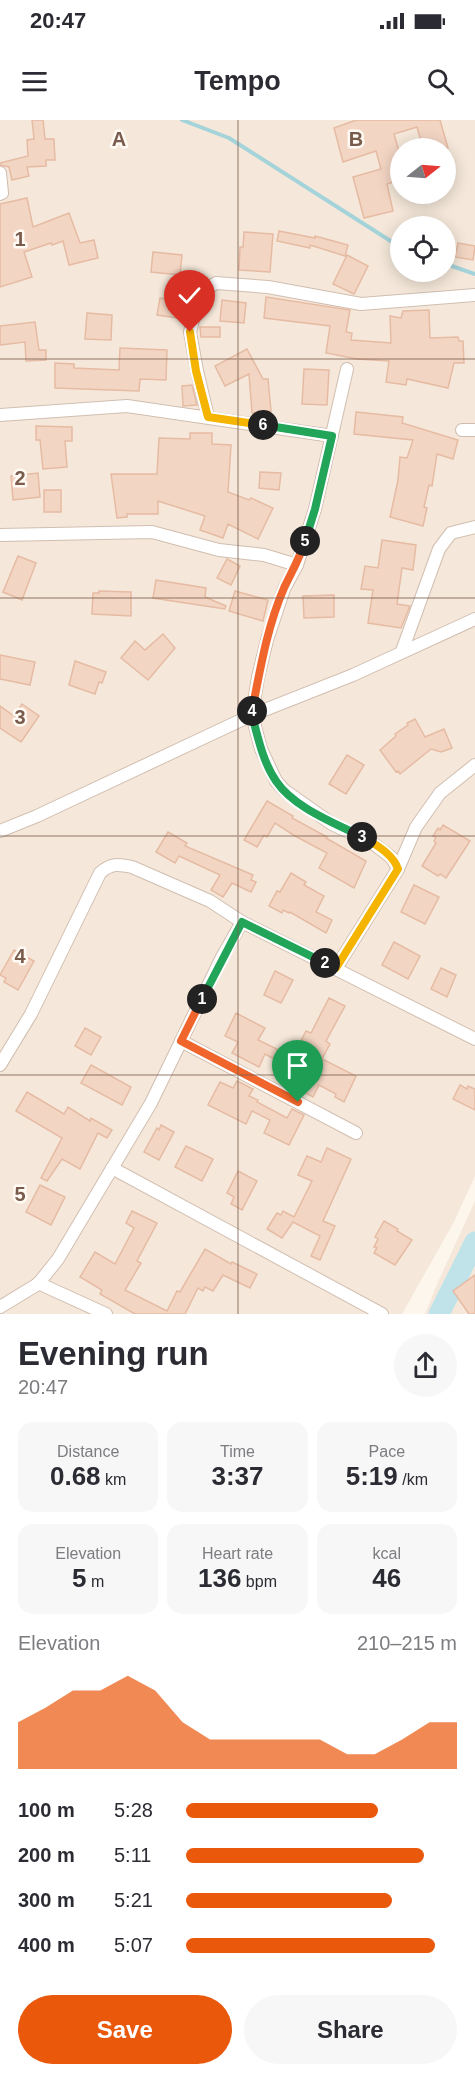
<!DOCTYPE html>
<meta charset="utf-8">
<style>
body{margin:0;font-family:Arial,sans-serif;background:#f7f7f7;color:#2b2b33;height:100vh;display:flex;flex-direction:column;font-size:22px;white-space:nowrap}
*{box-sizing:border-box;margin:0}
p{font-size:20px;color:#7c7c81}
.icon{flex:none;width:33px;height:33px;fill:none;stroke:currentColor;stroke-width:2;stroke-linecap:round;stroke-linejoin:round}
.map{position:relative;height:1194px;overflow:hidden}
.details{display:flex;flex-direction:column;background:#fff;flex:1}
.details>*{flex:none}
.needle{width:39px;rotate:73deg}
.buttons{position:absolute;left:390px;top:18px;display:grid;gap:12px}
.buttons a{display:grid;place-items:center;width:66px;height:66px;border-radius:50%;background:#fff;box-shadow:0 3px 15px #0003;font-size:30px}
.pin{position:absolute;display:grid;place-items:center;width:51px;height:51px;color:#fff;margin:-62px -26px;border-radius:50% 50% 50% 0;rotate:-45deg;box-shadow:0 0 6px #0007}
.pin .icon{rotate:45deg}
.km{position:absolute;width:30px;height:30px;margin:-15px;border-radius:50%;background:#222;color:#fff;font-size:16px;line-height:30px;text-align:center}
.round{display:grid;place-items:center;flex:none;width:63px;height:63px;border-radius:32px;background:#f7f7f7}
.headline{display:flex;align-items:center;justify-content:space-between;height:102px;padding:0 18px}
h1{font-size:33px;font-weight:600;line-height:45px}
.metrics{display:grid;grid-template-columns:repeat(3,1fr);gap:9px;height:102px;padding:6px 18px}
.metrics div{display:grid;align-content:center;border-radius:15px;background:#f7f7f7;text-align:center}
.metrics b{font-size:26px;font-weight:600}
.metrics small{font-size:16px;font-weight:400}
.metrics p{font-size:16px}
.chart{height:168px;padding:12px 18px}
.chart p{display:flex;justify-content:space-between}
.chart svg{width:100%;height:108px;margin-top:6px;fill:#ea580c;opacity:.7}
.button{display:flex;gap:12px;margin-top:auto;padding:12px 18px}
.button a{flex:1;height:69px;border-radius:36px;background:#ea580c;color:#fff;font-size:24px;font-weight:600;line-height:69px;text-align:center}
.button a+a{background:#f7f7f7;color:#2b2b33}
ul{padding:0 18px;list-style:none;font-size:20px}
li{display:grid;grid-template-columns:96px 72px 1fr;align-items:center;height:45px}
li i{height:15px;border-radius:8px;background:#ea580c}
.status{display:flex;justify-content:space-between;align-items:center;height:42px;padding:0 30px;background:#fff;direction:ltr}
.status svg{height:16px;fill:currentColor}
header{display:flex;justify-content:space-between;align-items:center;height:78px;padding:0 18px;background:#fff;font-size:27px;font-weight:600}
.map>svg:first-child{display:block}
.residential{fill:#f5e8da;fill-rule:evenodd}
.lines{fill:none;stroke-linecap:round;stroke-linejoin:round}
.stream{stroke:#a5d3da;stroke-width:4}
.river{stroke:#bfe3e8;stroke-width:21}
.building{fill:#f3d5c3;stroke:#e6bba3;stroke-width:1.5}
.minor-casing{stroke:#d1beb0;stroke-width:14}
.minor{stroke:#fff;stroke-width:12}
.split-1-casing{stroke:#fff;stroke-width:12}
.split-2-casing{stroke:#fff;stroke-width:12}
.split-3-casing{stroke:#fff;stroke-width:12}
.split-4-casing{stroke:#fff;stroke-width:12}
.split-5-casing{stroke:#fff;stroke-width:12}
.split-6-casing{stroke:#fff;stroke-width:12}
.split-7-casing{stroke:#fff;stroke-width:12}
.split-1{stroke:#f0652b;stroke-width:8}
.split-2{stroke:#22a559;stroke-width:8}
.split-3{stroke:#f5b400;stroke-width:8}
.split-4{stroke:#22a559;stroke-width:8}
.split-5{stroke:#f0652b;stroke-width:8}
.split-6{stroke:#22a559;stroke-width:8}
.split-7{stroke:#f5b400;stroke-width:8}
.grid{fill:none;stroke:#7a5c4d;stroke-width:1.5;stroke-opacity:0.55}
.grid-label{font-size:20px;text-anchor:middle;font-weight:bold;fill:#7a5c4d;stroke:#fffaf3;stroke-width:5;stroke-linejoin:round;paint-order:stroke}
</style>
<div class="status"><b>20:47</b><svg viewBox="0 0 49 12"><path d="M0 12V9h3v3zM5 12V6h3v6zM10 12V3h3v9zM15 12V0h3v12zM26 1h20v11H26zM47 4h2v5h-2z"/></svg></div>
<header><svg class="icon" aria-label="menu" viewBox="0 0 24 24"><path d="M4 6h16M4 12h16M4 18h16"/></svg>Tempo<svg class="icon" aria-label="search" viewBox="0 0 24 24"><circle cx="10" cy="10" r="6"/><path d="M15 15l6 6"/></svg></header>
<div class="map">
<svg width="475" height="1194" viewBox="0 0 475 1194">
<rect width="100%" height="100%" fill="#fdf6ec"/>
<g class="residential">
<path d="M 0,0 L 475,0 L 475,1056 L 454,1102 L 402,1194 L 0,1194 ZM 400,28 L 446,28 L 446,74 L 400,74 ZM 400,106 L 446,106 L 446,152 L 400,152 Z"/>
<path d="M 475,1081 L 475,1194 L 425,1194 L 438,1162 Z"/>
</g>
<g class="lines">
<g class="stream">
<path d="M 182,0 L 229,18 L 400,127"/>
<path d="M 446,144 L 475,154"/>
</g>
<path class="river" d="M 439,1194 L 475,1122"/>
</g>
<g class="building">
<path d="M 32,0 L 43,0 L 45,19 L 54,19 L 55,40 L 46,40 L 46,46 L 27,47 L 29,56 L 12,60 L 9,47 L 0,45 L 0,43 L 28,36 L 27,20 L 34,19 Z"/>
<path d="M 356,0 L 440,0 L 448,28 L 423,28 L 417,7 L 394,14 L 400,35 L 400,60 L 387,64 L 393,91 L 364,98 L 353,57 L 381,49 L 376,31 L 343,42 L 334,8 Z"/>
<path d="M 27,78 L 33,107 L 69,93 L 80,123 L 94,120 L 98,138 L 69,145 L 63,121 L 52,125 L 51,123 L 24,132 L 32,157 L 0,167 L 0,84 Z"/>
<path d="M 279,111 L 315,118 L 315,116 L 348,125 L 345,136 L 310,125 L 310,128 L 277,121 Z"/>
<path d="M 244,112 L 273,114 L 270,152 L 239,150 L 240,127 L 243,127 Z"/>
<path d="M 458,123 L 475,126 L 473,140 L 455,137 Z"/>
<path d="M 153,132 L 182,135 L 180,155 L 151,152 Z"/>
<path d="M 347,135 L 368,146 L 354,174 L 333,164 Z"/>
<path d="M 266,177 L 350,190 L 346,212 L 352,213 L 351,220 L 391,223 L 390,196 L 401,198 L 403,191 L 429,190 L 430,218 L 458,217 L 459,221 L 463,221 L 464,243 L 454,243 L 448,268 L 407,259 L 406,265 L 386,262 L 389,241 L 357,239 L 326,233 L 330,206 L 264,198 Z"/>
<path d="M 160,178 L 188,182 L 185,199 L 157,195 Z"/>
<path d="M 222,180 L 246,183 L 244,203 L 220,201 Z"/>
<path d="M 87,193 L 112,195 L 111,220 L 85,219 Z"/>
<path d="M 35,202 L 39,230 L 46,230 L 46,240 L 26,241 L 25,222 L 0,225 L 0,206 Z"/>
<path d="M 200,207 L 220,207 L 220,217 L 201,217 Z"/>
<path d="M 120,228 L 167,230 L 166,260 L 140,259 L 139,271 L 55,268 L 55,243 L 74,244 L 74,248 L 119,250 Z"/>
<path d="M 247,229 L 263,259 L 268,259 L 271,291 L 252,293 L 249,254 L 225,266 L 215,246 Z"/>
<path d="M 304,249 L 329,250 L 327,285 L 302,284 Z"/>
<path d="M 192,265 L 197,285 L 183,286 L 182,266 Z"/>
<path d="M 356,292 L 403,297 L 402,303 L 458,320 L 453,339 L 437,334 L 432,366 L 429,365 L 424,387 L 427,388 L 423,406 L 390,397 L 398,360 L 400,337 L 407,338 L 413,320 L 354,314 Z"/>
<path d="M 36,306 L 72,307 L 72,321 L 65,321 L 67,347 L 43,349 L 40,320 L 36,320 Z"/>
<path d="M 190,313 L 212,313 L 212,324 L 231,325 L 228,372 L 249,380 L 251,378 L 273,388 L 258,419 L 228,404 L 223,418 L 200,410 L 205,396 L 158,381 L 158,394 L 127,394 L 127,397 L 117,398 L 111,354 L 157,354 L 159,318 L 190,319 Z"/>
<path d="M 260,352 L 281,353 L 279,370 L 259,368 Z"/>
<path d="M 38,353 L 40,377 L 13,380 L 11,356 Z"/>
<rect x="44" y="370" width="17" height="22"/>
<path d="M 382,420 L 416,425 L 413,450 L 402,448 L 397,484 L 410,486 L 401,508 L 368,503 L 373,470 L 361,469 L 365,446 L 378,448 Z"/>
<path d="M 18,436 L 36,443 L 22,480 L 3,472 Z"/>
<path d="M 227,439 L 240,446 L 231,465 L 217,458 Z"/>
<path d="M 156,460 L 206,468 L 205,477 L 226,486 L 225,489 L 153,478 Z"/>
<path d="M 99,471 L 131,472 L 131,496 L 92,494 L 93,473 L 99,473 Z"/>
<path d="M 235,471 L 268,480 L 263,501 L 229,491 Z"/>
<path d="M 334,475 L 334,497 L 304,498 L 303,476 Z"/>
<path d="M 163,514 L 175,528 L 148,560 L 121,538 L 135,521 L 145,530 Z"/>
<path d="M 0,535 L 35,542 L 30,565 L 0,559 Z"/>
<path d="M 75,541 L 106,552 L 102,563 L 99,562 L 95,574 L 69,565 Z"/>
<path d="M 22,584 L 39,596 L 21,622 L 0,608 L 0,586 L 14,596 Z"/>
<path d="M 415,599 L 425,617 L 444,609 L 452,628 L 441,632 L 431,629 L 400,654 L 398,651 L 396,652 L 380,630 L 396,616 L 395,614 L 408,605 L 407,603 Z"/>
<path d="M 347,635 L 364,645 L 346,674 L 329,664 Z"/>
<path d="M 267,681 L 293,696 L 292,698 L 327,717 L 326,718 L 366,741 L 354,768 L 319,748 L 327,733 L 295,716 L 275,703 L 267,717 L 264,715 L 257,727 L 244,720 Z"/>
<path d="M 443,705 L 470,721 L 446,758 L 440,754 L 438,756 L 422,746 L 436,723 L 434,721 L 436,717 L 433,716 L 438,708 L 440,710 Z"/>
<path d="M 168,712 L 187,723 L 185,726 L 253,755 L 251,760 L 256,762 L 251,772 L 232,763 L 223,777 L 211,770 L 220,755 L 179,736 L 175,743 L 156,732 Z"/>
<path d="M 291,753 L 306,762 L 304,765 L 324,776 L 316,792 L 332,800 L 326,813 L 290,792 L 289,793 L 283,790 L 282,793 L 269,786 L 277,771 L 280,772 Z"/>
<path d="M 414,765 L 439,777 L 425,804 L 401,792 Z"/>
<path d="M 394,822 L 420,836 L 408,859 L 382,845 Z"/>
<path d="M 14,830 L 34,841 L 18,870 L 4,862 L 6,858 L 0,855 Z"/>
<path d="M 441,848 L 456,855 L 447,877 L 431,869 Z"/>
<path d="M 275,851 L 293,860 L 281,883 L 264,875 Z"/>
<path d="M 329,878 L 345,886 L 326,921 L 330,924 L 322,939 L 356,956 L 344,982 L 335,977 L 336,974 L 319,965 L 313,977 L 302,971 L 308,961 L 291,952 L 293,949 L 265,934 L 259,947 L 232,933 L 238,922 L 225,916 L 236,893 L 265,908 L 258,920 L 285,933 L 289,924 L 297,928 L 306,911 L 311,913 Z"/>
<path d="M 85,908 L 101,917 L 91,935 L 75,926 Z"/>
<path d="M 91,945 L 131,967 L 122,985 L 81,963 Z"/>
<path d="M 237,961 L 253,969 L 249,976 L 258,980 L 257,982 L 287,998 L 292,989 L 304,995 L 289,1025 L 264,1013 L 270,1000 L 252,991 L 246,1004 L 208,985 L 220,962 L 233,968 Z"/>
<path d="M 460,965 L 467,969 L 468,966 L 475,969 L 475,990 L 453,979 Z"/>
<path d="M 27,972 L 64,994 L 68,987 L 90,1001 L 91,998 L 112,1010 L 107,1018 L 98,1013 L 80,1049 L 62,1039 L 47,1061 L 41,1058 L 62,1018 L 16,991 Z"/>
<path d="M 161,1005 L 174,1012 L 159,1040 L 144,1032 L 157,1008 L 159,1010 Z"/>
<path d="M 186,1026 L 213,1039 L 202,1061 L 175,1047 Z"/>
<path d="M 327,1028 L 351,1039 L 323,1101 L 335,1106 L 320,1140 L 311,1136 L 320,1116 L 293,1102 L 282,1118 L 267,1109 L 277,1093 L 281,1095 L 283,1091 L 294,1097 L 312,1061 L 298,1055 L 307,1036 L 321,1042 Z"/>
<path d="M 238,1051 L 257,1061 L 242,1090 L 231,1084 L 234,1077 L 227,1073 Z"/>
<path d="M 40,1065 L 65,1077 L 51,1105 L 26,1092 Z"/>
<path d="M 132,1091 L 157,1103 L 137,1141 L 141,1143 L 125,1170 L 167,1191 L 177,1171 L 180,1172 L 205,1129 L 231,1144 L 232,1142 L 257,1154 L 250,1168 L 223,1155 L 213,1171 L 205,1167 L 203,1171 L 198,1168 L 185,1194 L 135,1194 L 100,1174 L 102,1170 L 80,1157 L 95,1132 L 115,1144 L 134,1108 L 126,1103 Z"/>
<path d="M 384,1101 L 398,1109 L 397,1111 L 412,1120 L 395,1145 L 374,1133 L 377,1128 L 374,1127 L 378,1119 L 375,1117 Z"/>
<path d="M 475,1155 L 475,1194 L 469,1194 L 453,1171 Z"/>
</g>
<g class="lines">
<defs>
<g id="minor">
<path d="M 0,53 L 2,73 L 0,74"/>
<path d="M 347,249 L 315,389 L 297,445 L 284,469 L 267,520 L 258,557 L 252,595 L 261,629 L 276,661 L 284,670 L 332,704 L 374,724 L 392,738 L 398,749"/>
<path d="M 0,295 L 127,286 L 332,316"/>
<path d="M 208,297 L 197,251 L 190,212 L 200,173 L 216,163 L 268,167 L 361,184 L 475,175"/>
<path d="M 462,310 L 475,310"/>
<path d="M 0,415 L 152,412 L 219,430 L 264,435 L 297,445"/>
<path d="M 402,531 L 439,429 L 451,413 L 475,407"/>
<path d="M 0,711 L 37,696 L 252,595 L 353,555 L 475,499"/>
<path d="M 336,848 L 398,749 L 416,707 L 440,673 L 475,645"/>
<path d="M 181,921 L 356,1013"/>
<path d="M 0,945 L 31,894 L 100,753 C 111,743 118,744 132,747 L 210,781 L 242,802 L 475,919"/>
<path d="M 112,1048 L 382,1194"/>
<path d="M 38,1163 L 106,1194"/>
<path d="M 0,1187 L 38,1164 L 58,1139 L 151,983 L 221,839 L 242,802"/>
</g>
</defs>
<use href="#minor" class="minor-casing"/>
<use href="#minor" class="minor"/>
</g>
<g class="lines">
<defs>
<path id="split-1" d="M 202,879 L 181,921 L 298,982"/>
<path id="split-2" d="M 202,879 L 242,802 L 325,843"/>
<path id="split-3" d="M 325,843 L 336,848 L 398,749 C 393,734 376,724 362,717"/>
<path id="split-4" d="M 252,591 L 252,595 C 258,618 263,642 276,661 C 294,688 335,703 362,717"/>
<path id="split-5" d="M 252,591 C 260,550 267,507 284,468 C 292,451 299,440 305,421"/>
<path id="split-6" d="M 263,305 L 332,316 L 315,389 L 305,421"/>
<path id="split-7" d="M 190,212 L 196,251 L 208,297 L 263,305"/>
</defs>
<use href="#split-1" class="split-1-casing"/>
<use href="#split-2" class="split-2-casing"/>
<use href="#split-3" class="split-3-casing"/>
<use href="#split-4" class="split-4-casing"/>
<use href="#split-5" class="split-5-casing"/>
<use href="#split-6" class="split-6-casing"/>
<use href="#split-7" class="split-7-casing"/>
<use href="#split-1" class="split-1"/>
<use href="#split-2" class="split-2"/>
<use href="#split-3" class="split-3"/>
<use href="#split-4" class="split-4"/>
<use href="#split-5" class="split-5"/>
<use href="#split-6" class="split-6"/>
<use href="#split-7" class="split-7"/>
</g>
<path class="grid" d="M 238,0 L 238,1194M 0,239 L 475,239M 0,478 L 475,478M 0,716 L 475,716M 0,955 L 475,955"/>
<g class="grid-label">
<text x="119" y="26">A</text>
<text x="356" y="26">B</text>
<text x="20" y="126">1</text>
<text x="20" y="365">2</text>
<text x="20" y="604">3</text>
<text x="20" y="843">4</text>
<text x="20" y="1081">5</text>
</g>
</svg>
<div class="buttons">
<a><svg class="needle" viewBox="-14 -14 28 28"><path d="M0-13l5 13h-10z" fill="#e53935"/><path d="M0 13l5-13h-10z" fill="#7c7c81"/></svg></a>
<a><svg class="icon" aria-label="locate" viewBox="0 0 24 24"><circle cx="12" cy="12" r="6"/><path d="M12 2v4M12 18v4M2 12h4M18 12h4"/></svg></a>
</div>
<div class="pin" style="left:298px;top:982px;background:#1e9e55"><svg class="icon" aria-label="arrive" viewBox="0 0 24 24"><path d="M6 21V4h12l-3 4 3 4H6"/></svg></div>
<div class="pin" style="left:190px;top:212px;background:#d93025"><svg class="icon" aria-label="check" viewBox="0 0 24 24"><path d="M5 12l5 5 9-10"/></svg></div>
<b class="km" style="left:202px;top:879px">1</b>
<b class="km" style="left:325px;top:843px">2</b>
<b class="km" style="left:362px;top:717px">3</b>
<b class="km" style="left:252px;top:591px">4</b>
<b class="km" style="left:305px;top:421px">5</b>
<b class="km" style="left:263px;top:305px">6</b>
</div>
<section class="details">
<div class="headline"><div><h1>Evening run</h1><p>20:47</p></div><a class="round"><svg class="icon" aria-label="share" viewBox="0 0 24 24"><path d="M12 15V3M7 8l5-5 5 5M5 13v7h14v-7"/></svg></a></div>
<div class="metrics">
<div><p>Distance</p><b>0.68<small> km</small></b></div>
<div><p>Time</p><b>3:37</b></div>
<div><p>Pace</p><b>5:19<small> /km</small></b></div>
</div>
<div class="metrics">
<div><p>Elevation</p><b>5<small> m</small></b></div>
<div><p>Heart rate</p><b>136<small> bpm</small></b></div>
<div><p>kcal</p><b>46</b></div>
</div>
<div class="chart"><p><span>Elevation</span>210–215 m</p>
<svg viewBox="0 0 160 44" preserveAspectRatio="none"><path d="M0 44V25L10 19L20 12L30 12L40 6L50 12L60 25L70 32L80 32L90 32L100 32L110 32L120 38L130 38L140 32L150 25L160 25V44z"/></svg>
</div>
<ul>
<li><b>100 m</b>5:28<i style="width:71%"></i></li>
<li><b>200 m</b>5:11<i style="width:88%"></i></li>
<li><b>300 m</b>5:21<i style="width:76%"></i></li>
<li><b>400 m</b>5:07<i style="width:92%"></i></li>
</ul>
<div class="button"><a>Save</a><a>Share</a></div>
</section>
